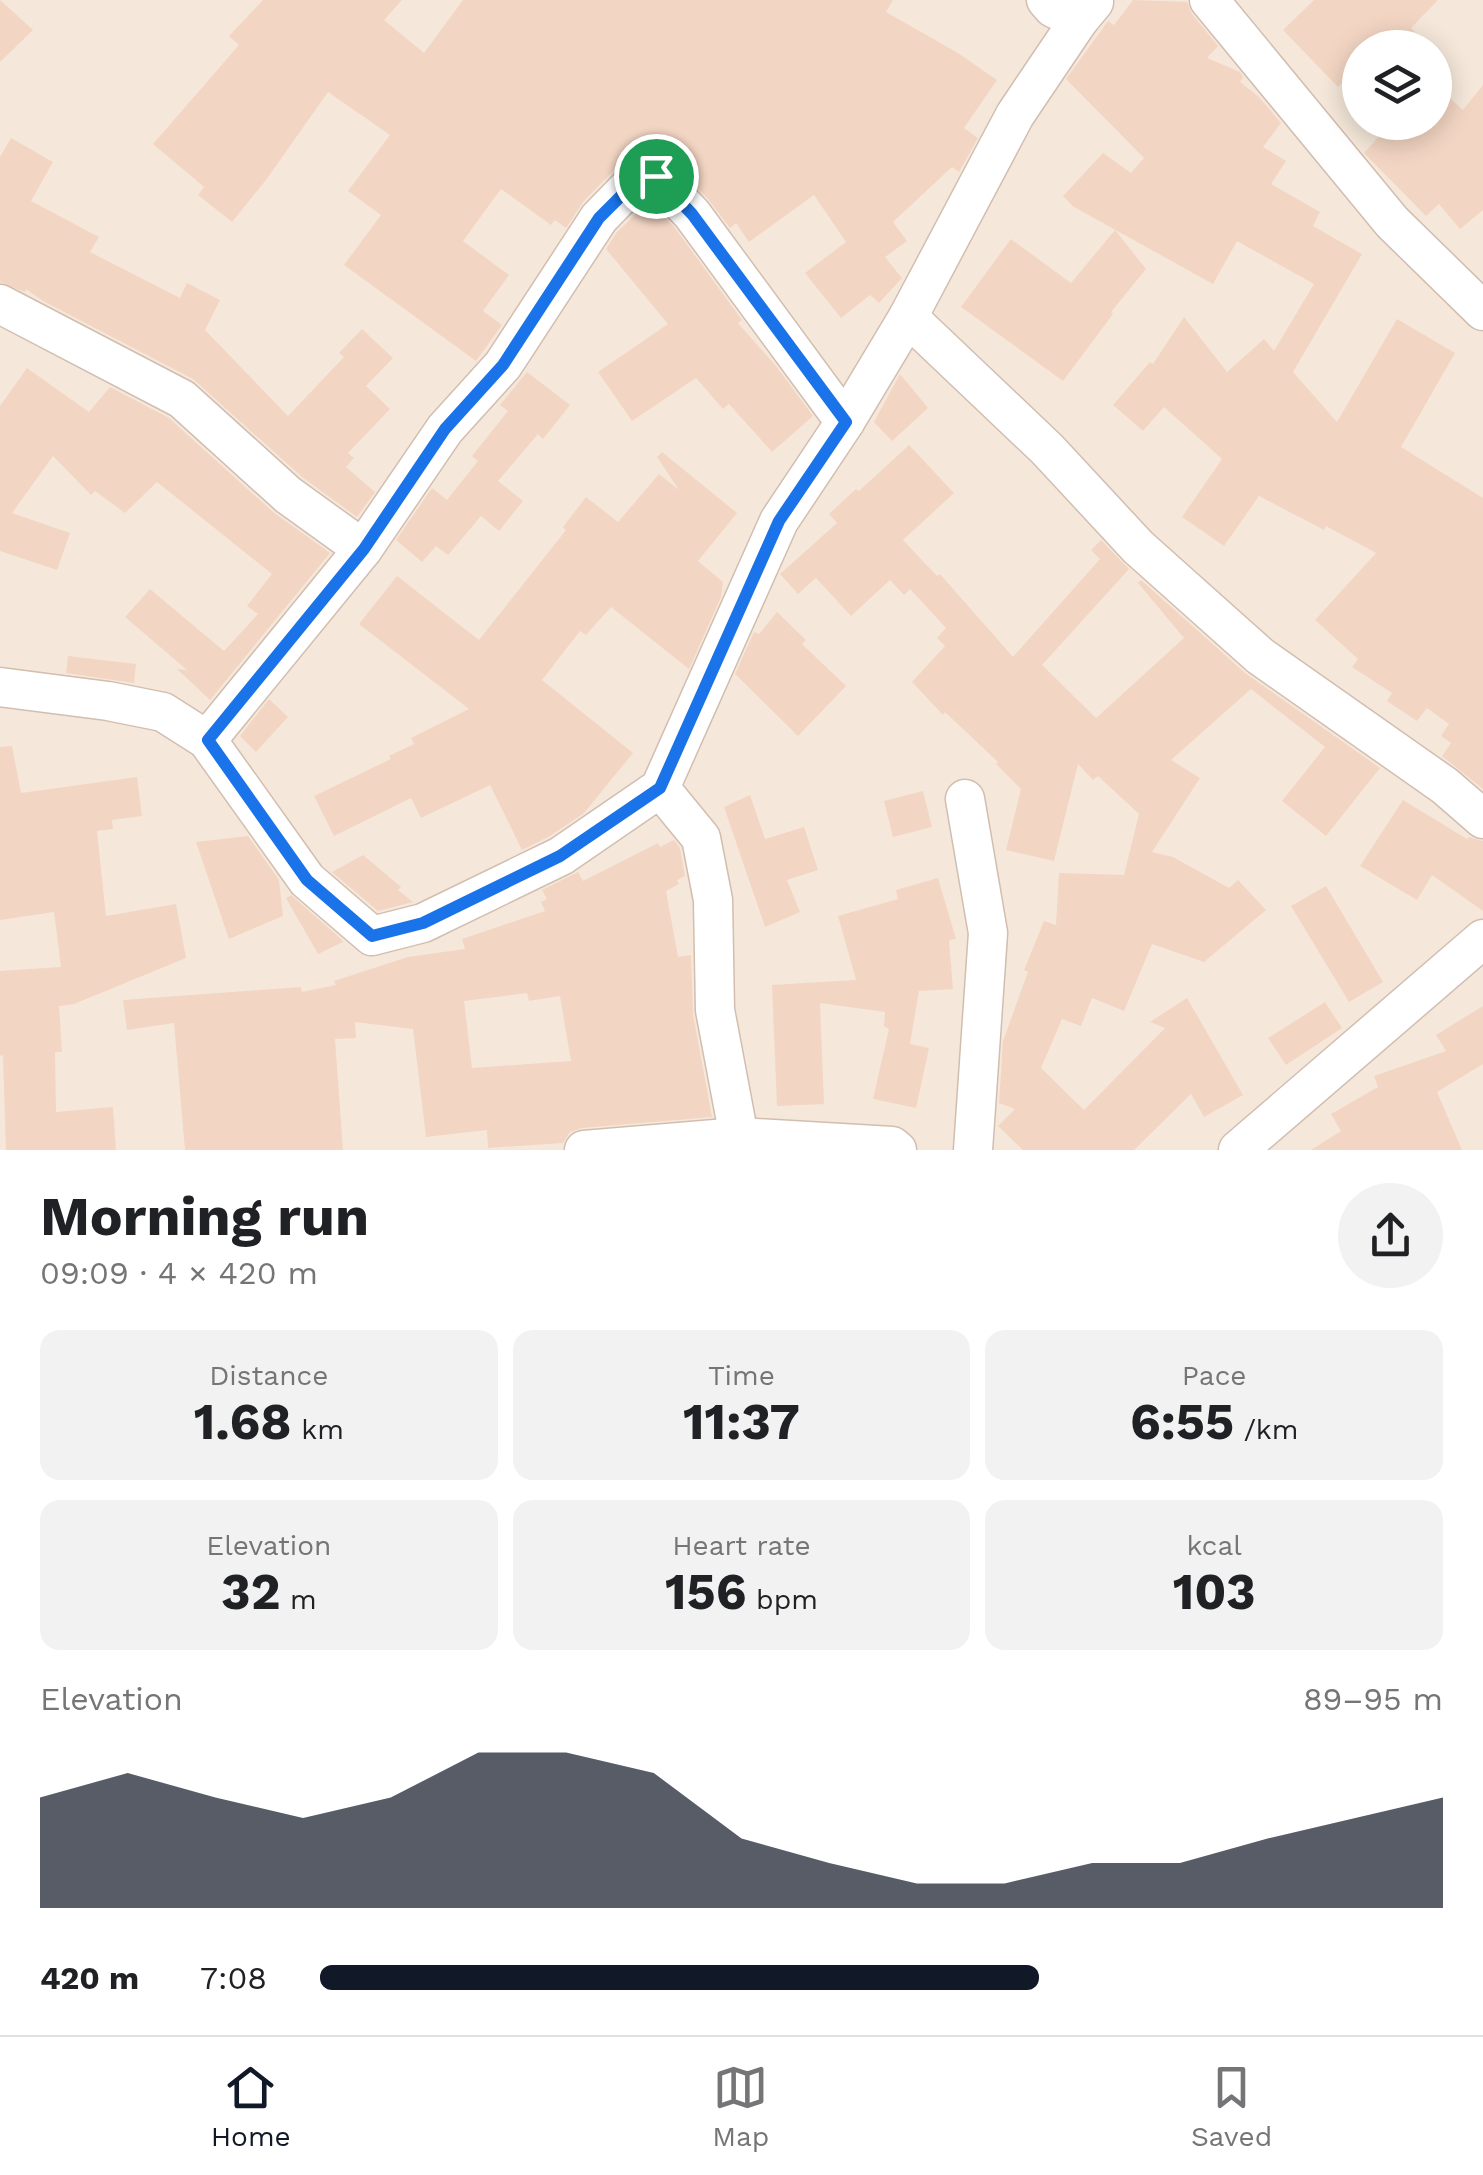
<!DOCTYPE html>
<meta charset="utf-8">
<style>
body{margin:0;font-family:"Work Sans",sans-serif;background:#f2f2f2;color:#202124;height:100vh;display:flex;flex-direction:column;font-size:38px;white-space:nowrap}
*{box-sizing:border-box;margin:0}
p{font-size:32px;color:#757577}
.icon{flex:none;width:55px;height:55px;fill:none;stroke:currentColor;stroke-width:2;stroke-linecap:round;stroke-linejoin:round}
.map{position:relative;height:1150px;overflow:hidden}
.details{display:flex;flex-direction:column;background:#fff;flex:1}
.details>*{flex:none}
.tools{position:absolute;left:1342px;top:30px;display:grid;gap:20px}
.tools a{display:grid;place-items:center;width:110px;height:110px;border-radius:50%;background:#fff;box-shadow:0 5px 25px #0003;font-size:50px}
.pin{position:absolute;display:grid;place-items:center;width:85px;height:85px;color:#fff;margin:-42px;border:5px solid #fff;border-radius:50%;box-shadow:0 2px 10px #0007}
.round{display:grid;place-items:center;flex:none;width:105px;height:105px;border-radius:52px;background:#f2f2f2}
.overview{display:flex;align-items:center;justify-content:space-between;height:170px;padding:0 40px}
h1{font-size:55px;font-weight:700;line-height:75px}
.metrics{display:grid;grid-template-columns:repeat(3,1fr);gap:15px;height:170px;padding:10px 40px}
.metrics div{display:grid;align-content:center;border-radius:20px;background:#f2f2f2;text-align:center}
.metrics b{font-size:50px;font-weight:700}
.metrics small{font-size:28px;font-weight:400}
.metrics p{font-size:28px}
.chart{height:280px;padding:20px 40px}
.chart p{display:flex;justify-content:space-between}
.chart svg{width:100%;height:180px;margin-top:10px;fill:#111827;opacity:.7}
ul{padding:0 40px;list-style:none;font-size:32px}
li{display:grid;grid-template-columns:160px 120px 1fr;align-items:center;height:75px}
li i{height:25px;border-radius:12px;background:#111827}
.menu{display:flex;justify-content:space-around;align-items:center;height:140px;border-top:2px solid #e0e0e0;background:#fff;font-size:28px;color:#757577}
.menu a{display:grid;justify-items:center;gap:5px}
.menu .active{color:#111827}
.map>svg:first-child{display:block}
.residential{fill:#f5e8da;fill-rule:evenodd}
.building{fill:#f3d5c3;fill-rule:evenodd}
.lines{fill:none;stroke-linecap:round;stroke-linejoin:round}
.minor-casing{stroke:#d1beb0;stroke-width:41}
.minor{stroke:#fff;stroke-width:38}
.route-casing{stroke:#fff;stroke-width:20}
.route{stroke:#1a73e8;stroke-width:12}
</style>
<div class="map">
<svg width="1483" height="1150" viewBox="0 0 1483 1150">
<rect width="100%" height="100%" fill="#fdf6ec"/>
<path class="residential" d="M 0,0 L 1483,0 L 1483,1150 L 0,1150 ZM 1360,48 L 1435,48 L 1435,122 L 1360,122 Z"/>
<g class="building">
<path d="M 0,0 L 33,30 L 0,62 Z"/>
<path d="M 263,0 L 402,0 L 384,20 L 424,53 L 463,0 L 893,0 L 886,12 L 958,53 L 997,80 L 964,128 L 978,138 L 959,172 L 952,167 L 893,222 L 907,241 L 885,257 L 902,278 L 879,303 L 870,295 L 841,318 L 805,273 L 846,242 L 814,195 L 749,242 L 736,223 L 730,228 L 708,199 L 672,161 L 663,155 L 650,154 L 617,167 L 583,202 L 566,228 L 555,220 L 551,225 L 501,189 L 463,241 L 509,275 L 483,311 L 502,325 L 476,361 L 344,265 L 381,215 L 348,191 L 390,135 L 328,92 L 266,180 L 232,222 L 198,195 L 204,187 L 153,144 L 239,45 L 229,36 Z"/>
<path d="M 1133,0 L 1187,2 L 1192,14 L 1218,46 L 1207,58 L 1240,72 L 1243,77 L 1240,82 L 1259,97 L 1281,123 L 1263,147 L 1286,161 L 1271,184 L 1320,212 L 1313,226 L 1362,254 L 1293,372 L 1337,422 L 1397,319 L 1455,353 L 1401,447 L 1483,498 L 1483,789 L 1442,756 L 1451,743 L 1441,736 L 1449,724 L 1427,708 L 1417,721 L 1387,701 L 1392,693 L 1352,667 L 1358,659 L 1315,620 L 1376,553 L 1326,526 L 1324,530 L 1259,496 L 1224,546 L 1182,517 L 1222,459 L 1164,407 L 1143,431 L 1113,405 L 1150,362 L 1153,364 L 1184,317 L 1227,372 L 1264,339 L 1274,351 L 1314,284 L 1237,241 L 1213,284 L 1074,207 L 1063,196 L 1103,153 L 1131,173 L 1144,158 L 1066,79 L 1108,21 L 1114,25 Z"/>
<path d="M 1314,0 L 1438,0 L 1411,28 L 1417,34 L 1401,48 L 1360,48 L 1360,65 L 1338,87 L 1283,30 Z"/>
<path d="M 1435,85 L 1463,110 L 1483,85 L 1483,210 L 1460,229 L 1439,204 L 1426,216 L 1364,153 L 1392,122 L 1435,122 Z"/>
<path d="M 11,138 L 53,162 L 31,201 L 99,237 L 90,252 L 180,298 L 187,283 L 220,300 L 205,330 L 288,416 L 344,357 L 339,353 L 362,329 L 393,358 L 366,386 L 390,409 L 348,453 L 354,458 L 346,467 L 375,492 L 357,517 L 302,477 L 193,379 L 43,301 L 26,289 L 25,292 L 0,282 L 0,157 Z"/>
<path d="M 649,202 L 675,228 L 742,320 L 738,323 L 776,366 L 813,416 L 772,452 L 729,404 L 723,409 L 696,378 L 632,421 L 598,372 L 668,324 L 606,249 L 617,232 Z"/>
<path d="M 1115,230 L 1146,269 L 1111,312 L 1113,314 L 1063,381 L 961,307 L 1011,239 L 1071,283 Z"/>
<path d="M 27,368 L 89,412 L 110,387 L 169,418 L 273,512 L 330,553 L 210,700 L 177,669 L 187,670 L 125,617 L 150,589 L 224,651 L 258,614 L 247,606 L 272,574 L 157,482 L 125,513 L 95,491 L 91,495 L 53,456 L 12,513 L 70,533 L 57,570 L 0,551 L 0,406 Z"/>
<path d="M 527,372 L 570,405 L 543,439 L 538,434 L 498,481 L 523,501 L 499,531 L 481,516 L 448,555 L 436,546 L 422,562 L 396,540 L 432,488 L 447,500 L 478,461 L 472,456 L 508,411 L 500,405 Z"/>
<path d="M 900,374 L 928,408 L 892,441 L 874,422 Z"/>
<path d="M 909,445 L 954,493 L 903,540 L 937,576 L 940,574 L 1013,657 L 1100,559 L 1091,550 L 1101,540 L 1129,569 L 1042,665 L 1096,718 L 1184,638 L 1138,583 L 1141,580 L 1245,673 L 1380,768 L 1326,836 L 1282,801 L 1325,747 L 1251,689 L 1171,760 L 1200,778 L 1152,852 L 1173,857 L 1229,888 L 1238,880 L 1266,910 L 1204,962 L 1152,944 L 1124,1011 L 1092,998 L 1081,1026 L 1062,1019 L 1041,1068 L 1084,1110 L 1165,1028 L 1150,1022 L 1187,998 L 1243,1095 L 1204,1117 L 1191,1094 L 1134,1150 L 1023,1150 L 998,1126 L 1015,1109 L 999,1103 L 1003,1041 L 1028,972 L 1024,970 L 1044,921 L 1056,925 L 1059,873 L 1124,875 L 1139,814 L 1098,776 L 1093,780 L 1078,764 L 1054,861 L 1006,850 L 1021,789 L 996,764 L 998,762 L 945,712 L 943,715 L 912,682 L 945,646 L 937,638 L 946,628 L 910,589 L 904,595 L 890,580 L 851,616 L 816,578 L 798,594 L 780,574 L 837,523 L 829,514 L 856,489 L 859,491 Z"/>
<path d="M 662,452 L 737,513 L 698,561 L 723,582 L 721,597 L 689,669 L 611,607 L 586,635 L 580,631 L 542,680 L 633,753 L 584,813 L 550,836 L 522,850 L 490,785 L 421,818 L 411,798 L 334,836 L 314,796 L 391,759 L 389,756 L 414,744 L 411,738 L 469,709 L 359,624 L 397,576 L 479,640 L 566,530 L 563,527 L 586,497 L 618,522 L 659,474 L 679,490 L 657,457 Z"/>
<path d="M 777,612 L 806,640 L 802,644 L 846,686 L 798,736 L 735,674 L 754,632 L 759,634 Z"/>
<path d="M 68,656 L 136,664 L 134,683 L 66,673 Z"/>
<path d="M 269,699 L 288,717 L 256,752 L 240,736 Z"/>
<path d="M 12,746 L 21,793 L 137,777 L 142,816 L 112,820 L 113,829 L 97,831 L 106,916 L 176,904 L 186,958 L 74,1004 L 59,1006 L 62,1052 L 55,1052 L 56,1112 L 113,1107 L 116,1150 L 6,1150 L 3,1055 L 0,1056 L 0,971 L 61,967 L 54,912 L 0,920 L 0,747 Z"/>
<path d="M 923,791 L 932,827 L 893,837 L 884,801 Z"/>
<path d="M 750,795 L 765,839 L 804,827 L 818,870 L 787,880 L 800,912 L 765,927 L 724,807 Z"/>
<path d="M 1403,800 L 1467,839 L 1469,837 L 1483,841 L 1483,911 L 1432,875 L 1417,900 L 1360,866 Z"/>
<path d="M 248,836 L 279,880 L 283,916 L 229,939 L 196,842 Z"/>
<path d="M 674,840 L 680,848 L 685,876 L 677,880 L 679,884 L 666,891 L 678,957 L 691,955 L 693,1014 L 712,1117 L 582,1128 L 570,1132 L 563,1143 L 488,1148 L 487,1130 L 426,1137 L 413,1029 L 355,1022 L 356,1038 L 335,1039 L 343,1150 L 185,1150 L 174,1023 L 127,1030 L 123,1000 L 301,987 L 302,992 L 336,985 L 334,981 L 408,957 L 465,949 L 462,939 L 545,911 L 541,902 L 547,899 L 542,890 L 578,872 L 583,881 L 658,843 L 660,847 ZM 527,993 L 529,1001 L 560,996 L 571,1061 L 472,1068 L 464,1001 Z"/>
<path d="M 363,855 L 401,887 L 398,890 L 413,902 L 378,911 L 332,872 Z"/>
<path d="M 938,878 L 956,939 L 949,940 L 953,989 L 919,991 L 910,1044 L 929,1048 L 916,1108 L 873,1099 L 889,1029 L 884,1026 L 885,1012 L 820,1003 L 824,1104 L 777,1106 L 772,985 L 856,980 L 838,916 L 898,899 L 896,890 Z"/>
<path d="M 1326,886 L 1383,982 L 1349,1002 L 1291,906 Z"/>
<path d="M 291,895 L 341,939 L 343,942 L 318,954 L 286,898 Z"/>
<path d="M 1325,1002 L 1342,1028 L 1286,1065 L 1268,1038 Z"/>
<path d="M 1483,1006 L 1483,1064 L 1437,1092 L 1462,1150 L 1311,1150 L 1341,1131 L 1331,1114 L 1378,1087 L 1374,1076 L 1446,1051 L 1436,1035 Z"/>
</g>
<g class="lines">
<defs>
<g id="minor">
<path d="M 1046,0 L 1053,8 L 1079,20 L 1094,2"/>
<path d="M 1209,0 L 1392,222 L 1483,311"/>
<path d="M 0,304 L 182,399 L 288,495 L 363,549"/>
<path d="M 908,317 L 1047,449 L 1138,547 L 1260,656 L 1445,786 L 1483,819"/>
<path d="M 0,687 L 108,701 L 163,712 L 207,740 L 307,880 L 372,936 L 423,923 L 561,856 L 660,788 L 779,521 L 845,422 L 908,317 L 1015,115 L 1079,20"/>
<path d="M 207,740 L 363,549 L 445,429 L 503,365 L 599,218 L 633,183 L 656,176 L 692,214 L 845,422"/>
<path d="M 660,788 L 701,838 L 713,900 L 715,1010 L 739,1137"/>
<path d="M 965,799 L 988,933 L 973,1150"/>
<path d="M 584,1150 L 739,1137 L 892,1146 L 897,1150"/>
<path d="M 1238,1150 L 1483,939"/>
</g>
</defs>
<use href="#minor" class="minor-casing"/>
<use href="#minor" class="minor"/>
</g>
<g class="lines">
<defs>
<path id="route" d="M 656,176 L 692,214 L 846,422 L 779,521 L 660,788 L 560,856 L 423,923 L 372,936 L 307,880 L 208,740 L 364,549 L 445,429 L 503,365 L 599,218 L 634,183 Z"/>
</defs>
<use href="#route" class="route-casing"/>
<use href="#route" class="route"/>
</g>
</svg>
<div class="tools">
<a><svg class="icon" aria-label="layers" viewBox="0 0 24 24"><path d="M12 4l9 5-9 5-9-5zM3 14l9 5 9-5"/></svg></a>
</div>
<div class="pin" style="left:656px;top:176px;background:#1e9e55"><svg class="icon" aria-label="arrive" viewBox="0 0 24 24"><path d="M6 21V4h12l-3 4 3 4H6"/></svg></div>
</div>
<section class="details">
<div class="overview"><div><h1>Morning run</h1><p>09:09 · 4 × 420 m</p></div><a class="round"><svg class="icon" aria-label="share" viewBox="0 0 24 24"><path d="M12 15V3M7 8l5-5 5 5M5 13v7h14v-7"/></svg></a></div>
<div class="metrics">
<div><p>Distance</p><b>1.68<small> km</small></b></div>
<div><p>Time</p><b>11:37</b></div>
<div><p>Pace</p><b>6:55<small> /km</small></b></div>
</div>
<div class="metrics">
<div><p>Elevation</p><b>32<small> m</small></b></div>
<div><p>Heart rate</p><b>156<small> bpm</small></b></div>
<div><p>kcal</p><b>103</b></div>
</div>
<div class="chart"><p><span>Elevation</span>89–95 m</p>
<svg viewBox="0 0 160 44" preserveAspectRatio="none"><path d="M0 44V17L10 11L20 17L30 22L40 17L50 6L60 6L70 11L80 27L90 33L100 38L110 38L120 33L130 33L140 27L150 22L160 17V44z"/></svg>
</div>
<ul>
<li><b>420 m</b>7:08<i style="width:64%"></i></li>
</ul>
</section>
<nav class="menu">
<a class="active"><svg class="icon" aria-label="home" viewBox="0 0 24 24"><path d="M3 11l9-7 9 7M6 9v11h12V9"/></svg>Home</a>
<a><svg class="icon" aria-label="map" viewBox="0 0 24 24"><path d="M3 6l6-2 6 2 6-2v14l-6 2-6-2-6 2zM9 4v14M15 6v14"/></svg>Map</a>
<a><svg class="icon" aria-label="saved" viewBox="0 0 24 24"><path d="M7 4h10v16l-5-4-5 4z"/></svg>Saved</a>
</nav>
